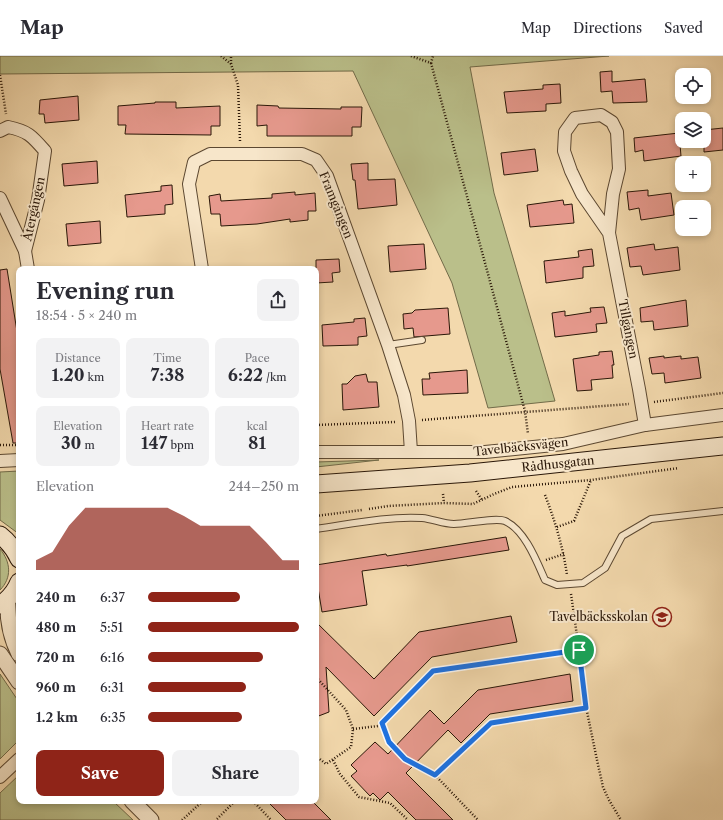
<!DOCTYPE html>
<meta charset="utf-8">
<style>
body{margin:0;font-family:"Libre Caslon Text",serif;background:#f2f2f3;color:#2b2b33;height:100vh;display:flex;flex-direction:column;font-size:15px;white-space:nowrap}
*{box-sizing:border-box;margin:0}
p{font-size:13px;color:#7c7c81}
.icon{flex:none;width:22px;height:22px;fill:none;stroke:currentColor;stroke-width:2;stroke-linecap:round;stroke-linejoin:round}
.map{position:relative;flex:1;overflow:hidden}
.side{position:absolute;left:16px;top:210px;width:303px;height:538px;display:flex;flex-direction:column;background:#fff;border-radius:8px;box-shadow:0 2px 6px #0003}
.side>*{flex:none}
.fabs{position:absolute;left:675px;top:12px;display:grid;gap:8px}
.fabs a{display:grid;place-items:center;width:36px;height:36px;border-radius:8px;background:#fff;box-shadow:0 2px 6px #0003;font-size:20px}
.pin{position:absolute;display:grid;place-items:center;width:34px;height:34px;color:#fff;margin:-17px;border:2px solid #fff;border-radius:50%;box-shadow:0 1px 4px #0007}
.round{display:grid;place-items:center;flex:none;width:42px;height:42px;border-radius:8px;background:#f2f2f3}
.overview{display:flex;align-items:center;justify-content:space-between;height:68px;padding:0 20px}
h1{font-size:22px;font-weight:700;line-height:30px}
.stats{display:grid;grid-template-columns:repeat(3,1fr);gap:6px;height:68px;padding:4px 20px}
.stats div{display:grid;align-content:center;border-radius:8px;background:#f2f2f3;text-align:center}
.stats b{font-size:17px;font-weight:700}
.stats small{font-size:11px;font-weight:400}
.stats p{font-size:11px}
.chart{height:112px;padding:8px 20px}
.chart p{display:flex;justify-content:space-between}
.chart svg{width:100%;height:72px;margin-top:4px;fill:#8f2418;opacity:.7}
.button{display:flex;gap:8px;margin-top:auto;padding:8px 20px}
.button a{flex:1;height:46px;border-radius:8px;background:#8f2418;color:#fff;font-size:16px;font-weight:700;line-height:46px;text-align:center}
.button a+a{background:#f2f2f3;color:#2b2b33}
ul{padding:0 20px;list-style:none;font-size:13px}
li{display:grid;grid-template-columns:64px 48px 1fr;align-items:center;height:30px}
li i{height:10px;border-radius:5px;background:#8f2418}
header{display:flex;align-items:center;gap:24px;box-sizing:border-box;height:56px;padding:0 20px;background:#fff;border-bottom:1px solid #e1e1e2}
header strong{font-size:19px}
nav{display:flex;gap:22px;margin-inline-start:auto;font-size:14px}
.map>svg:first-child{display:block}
.green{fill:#babf8a;stroke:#726b49}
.building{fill:#e6998d;stroke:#2a1708}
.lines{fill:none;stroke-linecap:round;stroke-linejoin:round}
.service-casing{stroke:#5c4831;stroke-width:8}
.minor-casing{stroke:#5c4831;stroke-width:14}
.tertiary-casing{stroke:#5c4831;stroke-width:17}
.secondary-casing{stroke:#2a1708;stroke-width:19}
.path{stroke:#2a1708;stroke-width:2.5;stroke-dasharray:1 2;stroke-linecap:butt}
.service{stroke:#f7e6ca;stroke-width:6}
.minor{stroke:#f7e6ca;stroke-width:12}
.tertiary{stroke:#f7e6ca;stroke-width:15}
.secondary{stroke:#f7e6ca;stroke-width:17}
.route-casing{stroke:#fff;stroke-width:8}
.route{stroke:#1a73e8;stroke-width:5}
.labels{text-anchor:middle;stroke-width:4;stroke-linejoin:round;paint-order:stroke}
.street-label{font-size:12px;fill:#2a1708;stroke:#f7e6ca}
.poi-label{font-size:12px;fill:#2a1708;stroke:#f7e6ca;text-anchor:end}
</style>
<header>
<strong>Map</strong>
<nav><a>Map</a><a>Directions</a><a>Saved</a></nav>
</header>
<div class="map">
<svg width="723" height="764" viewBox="0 0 723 764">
<rect width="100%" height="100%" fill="#f3d9ad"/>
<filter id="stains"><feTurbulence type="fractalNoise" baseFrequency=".005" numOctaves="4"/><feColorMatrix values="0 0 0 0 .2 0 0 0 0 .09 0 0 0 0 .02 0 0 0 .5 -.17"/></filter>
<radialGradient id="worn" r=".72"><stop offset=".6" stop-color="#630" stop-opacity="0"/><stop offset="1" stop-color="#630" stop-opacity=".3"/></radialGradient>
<g class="green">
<path d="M 0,0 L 609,0 L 470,11 L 494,137 L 555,345 L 488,352 L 452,227 L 353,15 L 0,18 Z"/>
<path d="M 379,404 L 316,411 L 316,406 Z"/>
<path d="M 19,415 L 19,478 L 0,464 L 0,416 Z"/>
<path d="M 0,493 C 11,506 12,522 0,534 Z"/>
<path d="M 0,618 L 19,646 L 19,684 L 0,703 Z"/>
<path d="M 19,719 L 19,745 L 113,745 L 133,764 L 0,764 L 0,737 Z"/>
</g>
<g class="building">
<path d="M 612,15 L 612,26 L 645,23 L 647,46 L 613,47 L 612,35 L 601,36 L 600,16 Z"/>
<path d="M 560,28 L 561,47 L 546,48 L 546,55 L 507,57 L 504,36 L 543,33 L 543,29 Z"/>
<path d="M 78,40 L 79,64 L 45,67 L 44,58 L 39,58 L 40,44 Z"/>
<path d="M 155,46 L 176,46 L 176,52 L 220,50 L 220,70 L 211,70 L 211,79 L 125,78 L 126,69 L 118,69 L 118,50 L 155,47 Z"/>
<path d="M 257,49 L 278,50 L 279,52 L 341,53 L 341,51 L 362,51 L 361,71 L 352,71 L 352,80 L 267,80 L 267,69 L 257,70 Z"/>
<path d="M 723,72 L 723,94 L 704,96 L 704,74 Z"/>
<path d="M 679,77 L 681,100 L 644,105 L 643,94 L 635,96 L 634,82 Z"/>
<path d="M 535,93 L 538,115 L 504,119 L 501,97 Z"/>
<path d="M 97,105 L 98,127 L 64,130 L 62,108 Z"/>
<path d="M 368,107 L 368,124 L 395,123 L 397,149 L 358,153 L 355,124 L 353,124 L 351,108 Z"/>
<path d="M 172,129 L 173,148 L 165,149 L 165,158 L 127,161 L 125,139 L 161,135 L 161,130 Z"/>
<path d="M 648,134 L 648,140 L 671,137 L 674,159 L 641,164 L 639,152 L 629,154 L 627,136 Z"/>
<path d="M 295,136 L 295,139 L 315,137 L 316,155 L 308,155 L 308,164 L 290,166 L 290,163 L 257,168 L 221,170 L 220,158 L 211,158 L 209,140 L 220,138 L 221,145 L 272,142 L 272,138 Z"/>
<path d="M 563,144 L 564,149 L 572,148 L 574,167 L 530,171 L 527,149 Z"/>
<path d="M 100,165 L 101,187 L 68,190 L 66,168 Z"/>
<path d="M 424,188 L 426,213 L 390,216 L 388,190 Z"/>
<path d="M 654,188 L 655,194 L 678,191 L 680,214 L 643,219 L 641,210 L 630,211 L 627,192 Z"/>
<path d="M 592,193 L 594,210 L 583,211 L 583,222 L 546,227 L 544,205 L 579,201 L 578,195 Z"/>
<path d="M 339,203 L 340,216 L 332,217 L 333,226 L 316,227 L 316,204 Z"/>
<path d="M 7,213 L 19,288 L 19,387 L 13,387 L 0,313 L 0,214 Z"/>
<path d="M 686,244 L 688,270 L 654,274 L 653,265 L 641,266 L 640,252 Z"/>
<path d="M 604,251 L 607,267 L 596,268 L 597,276 L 555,281 L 552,257 L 565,255 L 565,260 L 591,256 L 590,252 Z"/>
<path d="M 448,252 L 450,278 L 414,281 L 413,272 L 404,273 L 403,258 L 412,257 L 415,254 Z"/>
<path d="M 365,262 L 367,280 L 358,281 L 358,289 L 323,290 L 322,269 L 354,266 L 354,263 Z"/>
<path d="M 612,295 L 614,309 L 612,309 L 613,322 L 591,324 L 592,334 L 577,335 L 573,303 L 599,299 L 599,296 Z"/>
<path d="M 664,300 L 664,302 L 681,300 L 681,303 L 698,301 L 701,322 L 665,327 L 664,317 L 652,318 L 649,302 Z"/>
<path d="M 467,314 L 468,337 L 423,339 L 422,323 L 430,323 L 429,317 Z"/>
<path d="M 366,318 L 368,326 L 377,326 L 379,351 L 343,354 L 342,328 L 347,328 L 355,320 Z"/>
<path d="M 506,481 L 509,494 L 407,510 L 407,509 L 362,515 L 367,549 L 322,556 L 316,520 L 316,509 L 386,498 L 387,500 Z"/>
<path d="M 511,560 L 517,586 L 432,601 L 374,660 L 326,611 L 329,656 L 316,661 L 316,566 L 374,623 L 419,576 Z"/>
<path d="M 570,618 L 573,645 L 490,658 L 461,687 L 448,674 L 406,717 L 453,764 L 416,764 L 388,736 L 380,744 L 373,737 L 370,740 L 351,720 L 357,715 L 351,709 L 375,686 L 388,698 L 430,654 L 444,668 L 478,634 Z"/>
<path d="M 267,745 L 312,745 L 331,764 L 286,764 Z"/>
</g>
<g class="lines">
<defs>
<g id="service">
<path d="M 388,289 L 422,284"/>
<path d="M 316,473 C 351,468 386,460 422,462 C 433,463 443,468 454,468 C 467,468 496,461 505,465 C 525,474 537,506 545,524 L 557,529 L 583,527 L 605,512 L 622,480 L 651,463 L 723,455"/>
</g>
<g id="minor">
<path d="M 0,75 L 8,71 C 28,75 32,80 45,95 L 38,144 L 25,195"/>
<path d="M 0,142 L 25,195 L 28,213"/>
<path d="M 609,177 L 582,138 L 571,115 L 564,95 L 565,76 L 575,62 L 601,59 L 612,66 L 617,76 L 619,113 L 613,138 L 609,177 L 639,333 L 645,369"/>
<path d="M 202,213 L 189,128 L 194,106 L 210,98 L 302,98 L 316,104 L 327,120 L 388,289 L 404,339 L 409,365 L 411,396"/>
<path d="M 316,396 L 485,396 L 563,388 L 645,369 L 723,359"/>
<path d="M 0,405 L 19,404"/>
<path d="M 0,721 L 19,703"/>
</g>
<g id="tertiary">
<path d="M 8,543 C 7,563 10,580 19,598"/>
<path d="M 0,598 L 19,626"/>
<path d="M 132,745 L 151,764"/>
</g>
<g id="secondary">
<path d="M 316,428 L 470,417 L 723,390"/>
<path d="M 0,479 C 9,486 14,492 19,503"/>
<path d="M 0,549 C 9,543 15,536 19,526"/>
</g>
</defs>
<use href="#service" class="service-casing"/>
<use href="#minor" class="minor-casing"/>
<use href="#tertiary" class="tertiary-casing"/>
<use href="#secondary" class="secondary-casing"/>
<g class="path">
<path d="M 221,0 L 231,8 L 238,29 L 240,85"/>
<path d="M 411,0 L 431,7 L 433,0"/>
<path d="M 431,7 L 525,355 L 528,378"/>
<path d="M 231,8 L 231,0"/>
<path d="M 0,19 L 6,58"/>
<path d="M 654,346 L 723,337"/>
<path d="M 422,364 L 629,348"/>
<path d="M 316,369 L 395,366"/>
<path d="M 0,389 L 19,389"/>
<path d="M 476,435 L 482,444"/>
<path d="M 443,438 L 444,447"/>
<path d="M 545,439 C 555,465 563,491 567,519"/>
<path d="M 369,453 L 388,450 L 444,447 L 473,448 L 494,438 L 512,431 L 591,424 L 679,412"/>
<path d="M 316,460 L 362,454"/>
<path d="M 557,471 L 574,465 L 591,424"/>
<path d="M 546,504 L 564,498"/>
<path d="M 571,538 L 579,594 L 585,646 L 597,704 L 603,731 L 609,744 L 621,764"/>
<path d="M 316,621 L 346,654 L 353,673 L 351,691 L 326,708 L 316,700"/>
<path d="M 382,667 L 389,686 L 405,703 L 435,719 L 491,667 L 586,651"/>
<path d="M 353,673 L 378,670 L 433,615 L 579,594"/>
<path d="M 333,704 L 340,718 L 359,741 L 390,747 L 408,764"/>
<path d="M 435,719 L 478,764"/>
<path d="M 253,745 L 271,764"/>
<path d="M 217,763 L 235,745"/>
<path d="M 182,764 L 203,745"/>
</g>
<use href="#service" class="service"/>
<use href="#minor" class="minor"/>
<use href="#tertiary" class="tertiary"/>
<use href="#secondary" class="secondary"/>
</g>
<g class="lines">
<defs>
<path id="route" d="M 579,594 L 586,652 L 491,667 L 435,719 L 405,703 L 389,686 L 382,667 L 433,615 Z"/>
</defs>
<use href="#route" class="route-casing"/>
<use href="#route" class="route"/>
</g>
<defs>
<symbol id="school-ring" viewBox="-11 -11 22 22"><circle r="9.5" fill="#f7e6ca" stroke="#8f2418" stroke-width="1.5"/><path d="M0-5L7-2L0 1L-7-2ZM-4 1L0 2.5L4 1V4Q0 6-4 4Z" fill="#8f2418"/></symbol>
</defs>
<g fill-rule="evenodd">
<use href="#school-ring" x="651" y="550" width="22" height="22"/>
</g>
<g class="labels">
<g class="street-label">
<text transform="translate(336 149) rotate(68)" y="4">Framgången</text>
<text transform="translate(34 153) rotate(-78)" y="4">Återgången</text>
<text transform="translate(628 273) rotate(79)" y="4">Tillgången</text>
<text transform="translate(521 391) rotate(-6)" y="4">Tavelbäcksvägen</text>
<text transform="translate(558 408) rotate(-6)" y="4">Rådhusgatan</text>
</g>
<g class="poi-label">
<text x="648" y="565">Tavelbäcksskolan</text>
</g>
</g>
<rect width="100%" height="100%" filter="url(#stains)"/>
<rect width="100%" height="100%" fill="url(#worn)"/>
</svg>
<div class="fabs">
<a><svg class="icon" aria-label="locate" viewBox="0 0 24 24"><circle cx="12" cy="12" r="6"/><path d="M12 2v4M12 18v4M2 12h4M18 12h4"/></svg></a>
<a><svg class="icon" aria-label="layers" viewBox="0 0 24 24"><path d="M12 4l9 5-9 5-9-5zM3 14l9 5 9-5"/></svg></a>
<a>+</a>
<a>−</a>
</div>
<div class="pin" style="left:579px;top:594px;background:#1e9e55"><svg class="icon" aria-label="arrive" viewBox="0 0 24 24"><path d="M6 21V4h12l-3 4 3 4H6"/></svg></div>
<section class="side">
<div class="overview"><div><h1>Evening run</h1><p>18:54 · 5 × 240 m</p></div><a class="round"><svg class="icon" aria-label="share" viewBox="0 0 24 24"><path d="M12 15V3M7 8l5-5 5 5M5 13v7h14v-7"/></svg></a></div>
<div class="stats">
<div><p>Distance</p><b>1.20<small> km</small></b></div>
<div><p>Time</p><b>7:38</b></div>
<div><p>Pace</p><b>6:22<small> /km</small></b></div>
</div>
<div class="stats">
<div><p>Elevation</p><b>30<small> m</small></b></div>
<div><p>Heart rate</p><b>147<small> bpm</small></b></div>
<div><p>kcal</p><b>81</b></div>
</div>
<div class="chart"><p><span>Elevation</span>244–250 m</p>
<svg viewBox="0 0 160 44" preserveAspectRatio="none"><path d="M0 44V38L10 33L20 17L30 6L40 6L50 6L60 6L70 6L80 6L90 11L100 17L110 17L120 17L130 17L140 27L150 38L160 38V44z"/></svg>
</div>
<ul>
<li><b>240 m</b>6:37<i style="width:61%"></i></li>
<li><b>480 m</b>5:51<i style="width:100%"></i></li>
<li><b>720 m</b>6:16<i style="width:76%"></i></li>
<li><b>960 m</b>6:31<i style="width:65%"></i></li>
<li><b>1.2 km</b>6:35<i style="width:62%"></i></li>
</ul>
<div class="button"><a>Save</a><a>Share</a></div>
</section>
</div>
